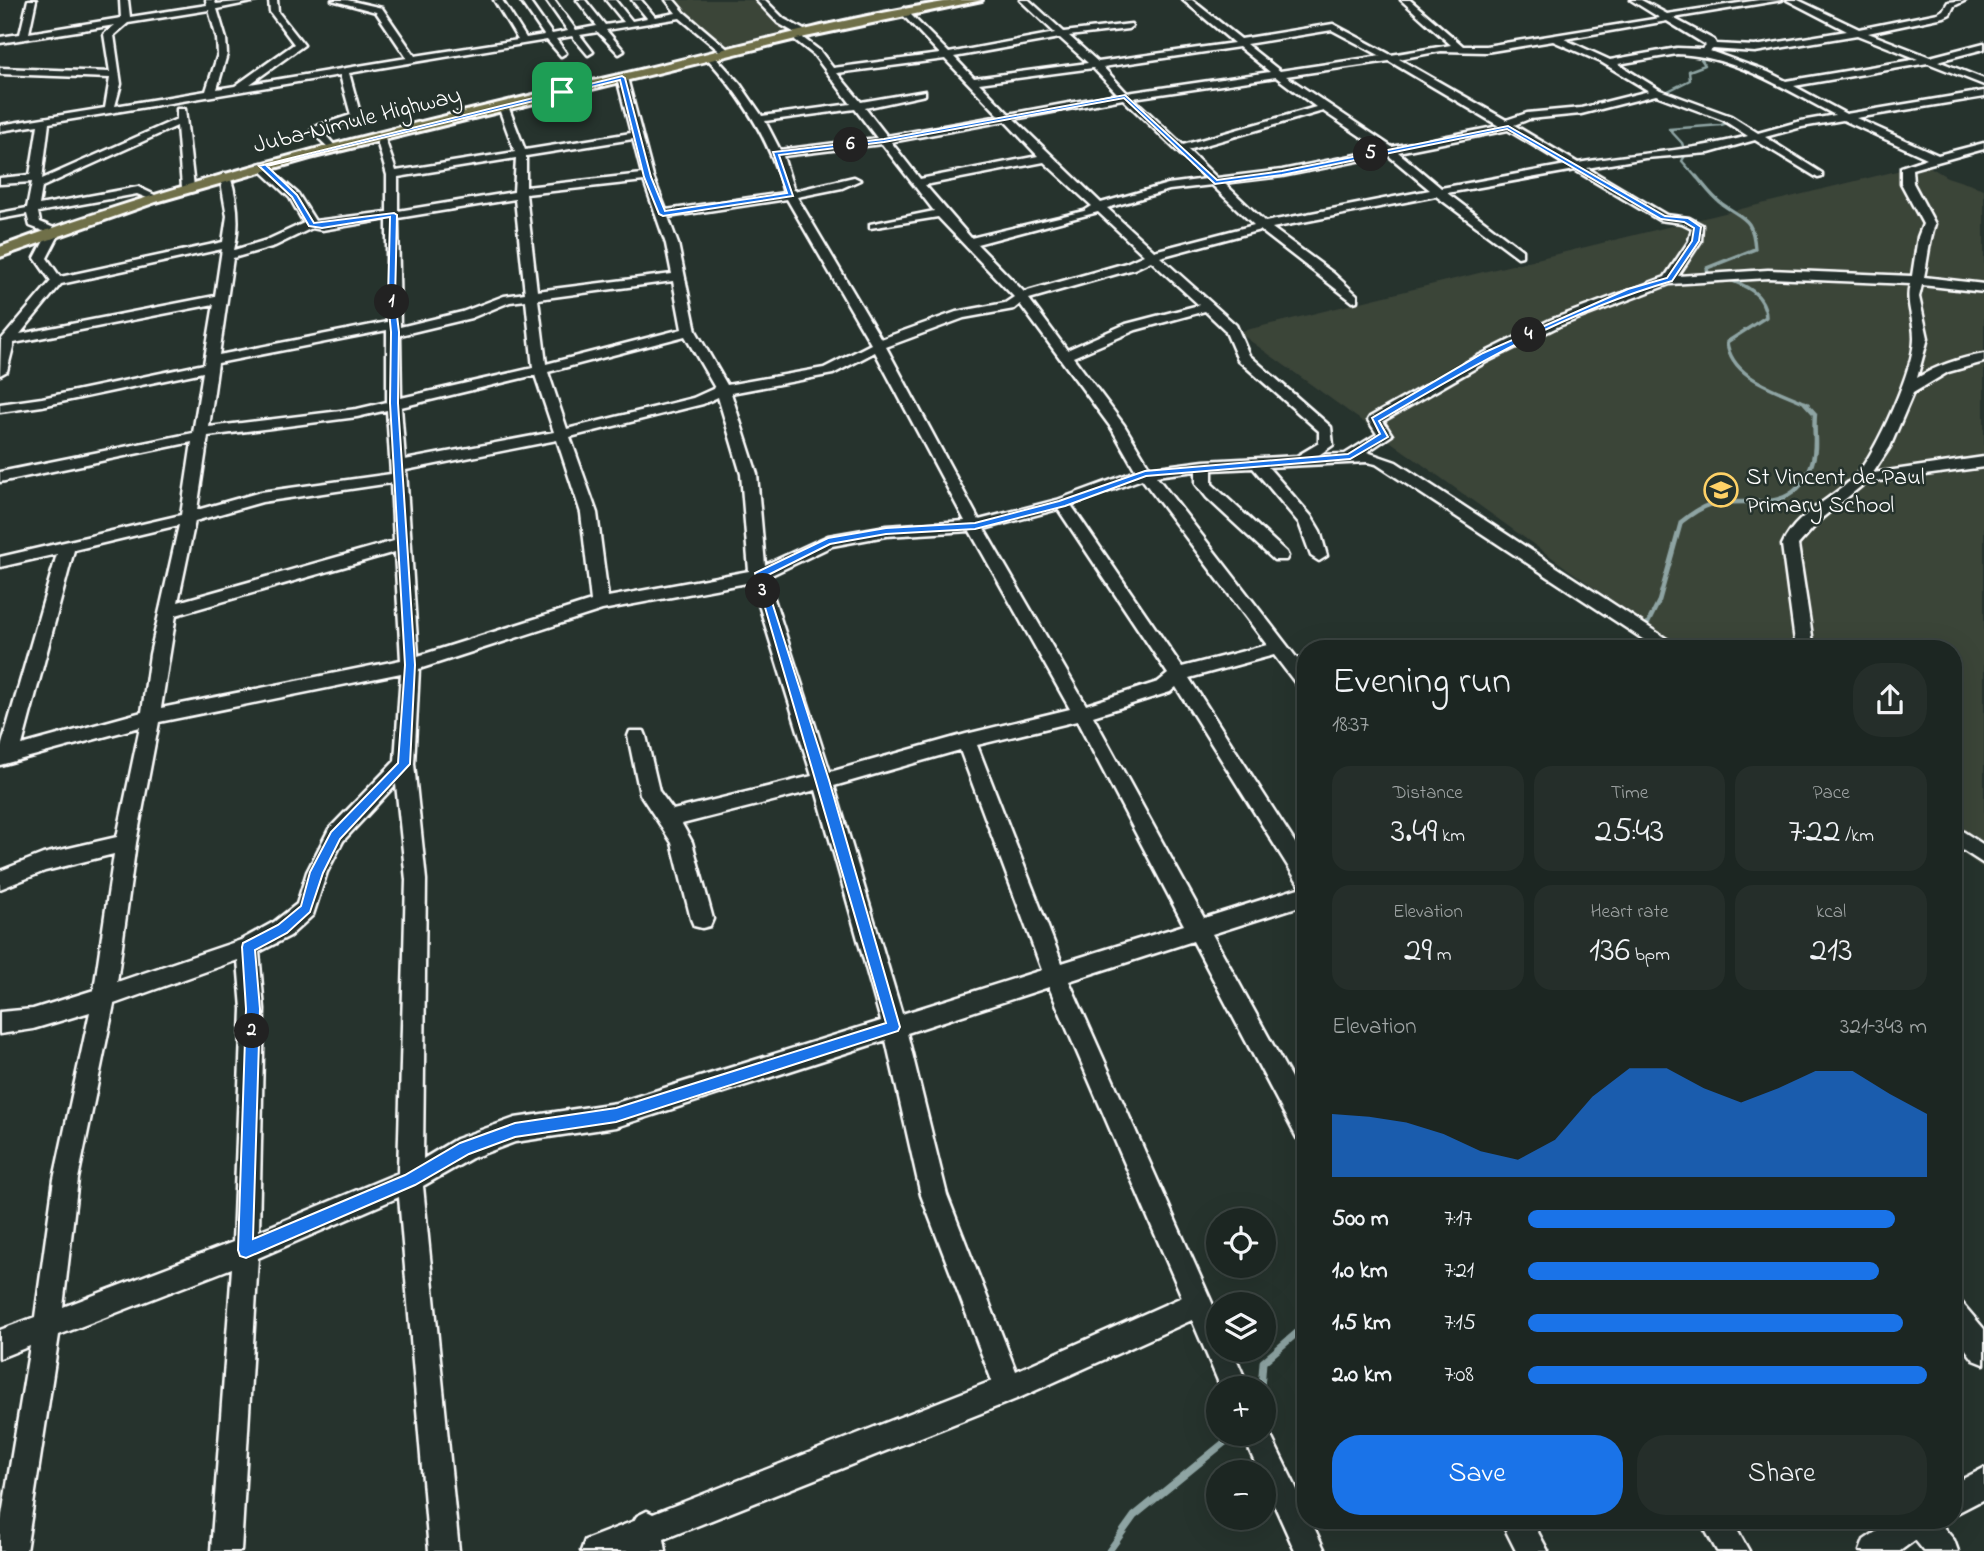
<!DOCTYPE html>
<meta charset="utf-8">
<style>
body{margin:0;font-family:"Indie Flower",sans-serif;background:#252e2a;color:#f1f3f6;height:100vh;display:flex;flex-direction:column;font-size:26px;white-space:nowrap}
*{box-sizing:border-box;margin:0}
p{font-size:23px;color:#a0a5a5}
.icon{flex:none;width:38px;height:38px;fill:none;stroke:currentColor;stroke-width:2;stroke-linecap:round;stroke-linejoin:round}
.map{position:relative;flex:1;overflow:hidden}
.details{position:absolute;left:1297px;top:640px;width:665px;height:889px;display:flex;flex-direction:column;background:#1c2622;border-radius:28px;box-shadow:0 7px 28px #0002,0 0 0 2px #3a4340}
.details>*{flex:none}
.tools{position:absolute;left:1206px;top:1208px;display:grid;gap:14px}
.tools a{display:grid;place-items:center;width:70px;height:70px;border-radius:50%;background:#1c2622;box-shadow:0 7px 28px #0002,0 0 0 2px #3a4340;font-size:35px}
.pin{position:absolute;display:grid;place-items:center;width:60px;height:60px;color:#fff;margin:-30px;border-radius:14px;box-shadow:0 4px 10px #0006}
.km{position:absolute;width:35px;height:35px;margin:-18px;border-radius:50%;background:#222;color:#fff;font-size:19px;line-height:35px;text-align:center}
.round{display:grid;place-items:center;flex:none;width:74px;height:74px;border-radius:28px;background:#252e2a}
.overview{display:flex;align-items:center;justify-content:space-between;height:119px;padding:0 35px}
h1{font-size:38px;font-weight:600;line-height:52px}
.metrics{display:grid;grid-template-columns:repeat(3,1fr);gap:10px;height:119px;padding:7px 35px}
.metrics div{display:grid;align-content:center;border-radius:18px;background:#252e2a;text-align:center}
.metrics b{font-size:35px;font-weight:600}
.metrics small{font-size:19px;font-weight:400}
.metrics p{font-size:19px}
.chart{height:196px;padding:14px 35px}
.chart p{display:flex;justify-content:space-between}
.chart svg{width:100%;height:126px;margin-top:7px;fill:#1a73e8;opacity:.7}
.cta{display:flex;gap:14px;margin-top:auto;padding:14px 35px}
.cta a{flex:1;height:80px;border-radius:28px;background:#1a73e8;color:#fff;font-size:28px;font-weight:600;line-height:80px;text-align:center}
.cta a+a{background:#252e2a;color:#f1f3f6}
ul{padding:0 35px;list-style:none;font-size:23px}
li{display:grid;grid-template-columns:112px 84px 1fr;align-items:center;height:52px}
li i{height:18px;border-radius:9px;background:#1a73e8}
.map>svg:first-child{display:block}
.built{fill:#3b4439}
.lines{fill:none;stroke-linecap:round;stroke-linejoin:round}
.stream-far3{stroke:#8ea4a3;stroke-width:2.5}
.stream-far2{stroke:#8ea4a3;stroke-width:3.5}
.stream-far1{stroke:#8ea4a3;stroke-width:4.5}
.stream{stroke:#8ea4a3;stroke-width:7}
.minor-casing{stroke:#fff;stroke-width:5}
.major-casing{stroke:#fff;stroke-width:6}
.minor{fill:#26332d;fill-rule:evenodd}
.major{fill:#70704a;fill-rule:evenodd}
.route{fill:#1a73e8;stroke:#fff;stroke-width:2;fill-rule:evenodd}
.labels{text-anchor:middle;stroke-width:5;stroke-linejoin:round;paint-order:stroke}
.far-street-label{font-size:24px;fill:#fff;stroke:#26332d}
.far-poi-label{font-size:24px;fill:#fff;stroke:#26332d;text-anchor:start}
</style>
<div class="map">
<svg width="1984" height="1551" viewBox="0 0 1984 1551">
<rect width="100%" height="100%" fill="#26332d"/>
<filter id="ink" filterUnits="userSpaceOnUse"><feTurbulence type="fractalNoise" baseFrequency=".0143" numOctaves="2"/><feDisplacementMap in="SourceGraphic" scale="14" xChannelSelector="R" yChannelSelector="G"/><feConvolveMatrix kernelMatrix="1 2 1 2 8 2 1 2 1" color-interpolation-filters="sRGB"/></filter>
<g filter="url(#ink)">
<g class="built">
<path d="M 674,0 L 758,0 L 787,31 L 723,46 Z"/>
<path d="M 1925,164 L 1947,177 L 1984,189 L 1984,869 L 1953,847 L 1953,649 L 1679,649 L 1238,332 Z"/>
</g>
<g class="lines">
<g class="stream-far3">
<path d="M 1670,98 L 1668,91 L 1690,80 L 1689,71 L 1705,65 L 1699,56"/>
<path d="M 1697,178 L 1682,161 L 1686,154 L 1682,143 L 1669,129 L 1721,125 L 1727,123 L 1725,119"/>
</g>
<g class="stream-far2">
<path d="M 1696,176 C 1704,185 1712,197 1722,204 C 1745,220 1753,218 1755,249 L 1707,268 L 1708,273 L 1715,275"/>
<path d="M 1725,278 C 1745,285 1765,293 1766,317 L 1727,342 C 1731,379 1779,390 1808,404"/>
</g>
<path class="stream-far1" d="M 1649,649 L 1644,631 L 1659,601 L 1681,522 C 1690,515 1699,508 1709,505 C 1747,495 1794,519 1812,463 C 1818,447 1813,431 1815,414 L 1805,403"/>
<g class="stream">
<path d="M 1261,1388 L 1263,1362 L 1306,1325"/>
<path d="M 1109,1551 L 1134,1516 L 1236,1433"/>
</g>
<defs>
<g id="minor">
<path d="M 28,0 L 36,0 L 29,33 L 121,18 L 120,0 L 128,0 L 130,17 L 207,5 L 206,0 L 214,0 L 216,4 L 261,0 L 217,9 L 226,39 L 227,54 L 217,89 L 235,86 L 294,44 L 270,12 L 269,0 L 277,0 L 278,12 L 304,45 L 250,84 L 407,58 L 376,12 L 332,0 L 347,0 L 382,8 L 415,56 L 518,40 L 494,0 L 502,0 L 526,38 L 544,35 L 520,0 L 528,0 L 552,34 L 568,31 L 546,0 L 554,0 L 576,30 L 597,26 L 577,0 L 585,0 L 605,25 L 624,22 L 606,0 L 615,0 L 632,21 L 647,18 L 632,0 L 641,0 L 655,17 L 676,13 L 666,0 L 674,0 L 685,13 L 731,52 L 723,54 L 680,18 L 606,30 L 624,51 L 619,54 L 598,32 L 580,35 L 593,52 L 588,55 L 572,36 L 556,39 L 566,53 L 561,56 L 547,40 L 349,73 L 361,117 L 322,131 L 336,147 L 331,150 L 311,131 L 314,127 L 351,115 L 340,75 L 49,123 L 42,179 L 177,119 L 177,109 L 185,109 L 194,187 L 188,190 L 182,187 L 177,126 L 42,187 L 39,205 L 138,187 L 161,198 L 155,201 L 137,194 L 38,212 L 40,222 L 61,231 L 47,258 L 60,277 L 223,242 L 227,216 L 220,176 L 225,173 L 230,176 C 238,201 240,226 234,250 L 267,240 L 304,223 L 290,198 L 258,168 L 258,164 L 262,163 L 298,194 L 315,221 L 387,212 L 387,175 L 375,134 L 384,136 L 396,171 L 515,152 L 498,106 L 503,103 L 508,106 L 525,150 L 631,133 L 617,78 L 622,75 L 627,78 L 653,177 L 666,210 L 784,193 C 771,141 743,98 707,58 L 707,54 L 713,54 L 740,84 L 762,116 L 851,104 L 814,55 L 795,40 L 797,34 L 778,23 L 756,0 L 765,0 L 784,19 L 806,31 L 803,38 L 820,51 L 833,68 L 940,54 L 901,13 L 904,8 L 949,53 L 1055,33 L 1020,0 L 1029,0 L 1064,32 L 1131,24 L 1132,26 L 1128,29 L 1069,36 L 1098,62 L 1234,43 L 1183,0 L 1192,0 L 1241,39 L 1333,24 L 1391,55 L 1451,45 L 1401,0 L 1410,0 L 1463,46 L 1486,46 L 1660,18 L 1631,0 L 1641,0 L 1667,14 L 1759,0 L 1782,0 L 1673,18 L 1714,40 L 1716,44 L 1755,46 L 1847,31 L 1787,0 L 1798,0 L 1859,29 L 1938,13 L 1943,10 L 1948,2 L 1966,0 L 1954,6 L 1950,14 L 1944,17 L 1868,33 L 1930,57 L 1984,43 L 1984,49 L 1938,61 L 1984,79 L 1984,85 L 1928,63 L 1794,86 L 1846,114 L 1984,91 L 1984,97 L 1856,118 L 1938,155 L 1984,143 L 1984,149 L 1912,169 L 1913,183 L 1935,224 C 1929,241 1928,259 1924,277 L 1984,284 L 1984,292 L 1922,285 L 1919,297 L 1928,338 L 1917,378 C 1938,365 1960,358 1984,354 L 1984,362 L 1948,372 L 1913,393 L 1890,447 L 1873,473 L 1984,457 L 1984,467 L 1865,483 L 1822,518 L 1798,545 L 1814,649 L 1796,649 L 1782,545 C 1796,512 1833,500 1856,475 C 1876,453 1915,366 1914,337 C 1914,318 1905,303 1910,284 L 1768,278 L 1670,284 L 1559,326 L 1486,362 L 1383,421 L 1392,435 L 1367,452 L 1396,462 L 1676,645 L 1679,649 L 1658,649 L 1376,464 L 1367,462 L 1268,467 L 1311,516 L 1320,531 L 1327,556 L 1319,561 L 1311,556 L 1299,523 L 1253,468 L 1212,470 L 1212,484 L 1286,552 L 1288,556 L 1286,560 L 1274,560 L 1207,498 L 1196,484 L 1196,471 L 1156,476 L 1306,670 L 1306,690 L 1300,689 L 1274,655 L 1189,678 L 1306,860 L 1306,904 L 1212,934 L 1306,1105 L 1306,1142 L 1297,1138 L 1193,941 L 1069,981 L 1212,1303 L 1218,1318 L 1218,1349 L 1232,1349 L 1249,1388 L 1221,1388 L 1192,1320 L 1019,1398 L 664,1539 L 666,1551 L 581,1551 L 585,1540 L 634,1521 L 637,1516 L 647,1511 L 653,1514 L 992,1381 L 921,1195 L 886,1040 L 616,1127 L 515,1142 L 472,1158 L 423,1186 L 459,1551 L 429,1551 L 399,1197 L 258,1258 L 241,1551 L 211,1551 L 232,1268 L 59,1335 L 26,1551 L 0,1551 L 0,1527 L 30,1346 L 0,1358 L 0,1330 L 35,1317 L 54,1179 L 90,1012 L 33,1029 L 0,1034 L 0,1012 L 33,1009 L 94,990 L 114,854 L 45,871 L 0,889 L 0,871 L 43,854 L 117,837 L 140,727 L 0,765 L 0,751 L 57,554 L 0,567 L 0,557 L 181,515 L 192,442 L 0,482 L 0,472 L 193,433 L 203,372 L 42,406 L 0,412 L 0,404 L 42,398 L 204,364 L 214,304 L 14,343 L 7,371 L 0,375 L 1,340 L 51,281 L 35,258 L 48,233 L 30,226 L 27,214 L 0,219 L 0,213 L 27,208 L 32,182 L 0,184 L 0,178 L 30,175 L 38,125 L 0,131 L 0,125 L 105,108 L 110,78 L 0,74 L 0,68 L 110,72 L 104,34 L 115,25 L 0,43 L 0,37 L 20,34 ZM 209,10 L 217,39 L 218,54 L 206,91 L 115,106 L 121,84 L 114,35 L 128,23 ZM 1667,21 L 1706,45 L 1702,49 L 1677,48 L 1610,60 L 1564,39 ZM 1332,30 L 1381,56 L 1280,71 L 1246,44 ZM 1857,35 L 1918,59 L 1786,81 L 1768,72 L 1710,51 L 1713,49 L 1755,52 ZM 1060,38 L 1088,63 L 974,78 L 954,57 ZM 1553,41 L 1601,62 L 1649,91 L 1581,108 L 1527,113 L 1506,120 L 1399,59 L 1441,51 L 1486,52 ZM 1239,47 L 1270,72 L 1127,93 L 1103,67 ZM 1677,54 C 1734,56 1785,89 1835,115 L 1801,121 L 1758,133 L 1731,116 L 1660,90 L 1618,64 ZM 945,59 L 1000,116 L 887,136 L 865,108 L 925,95 L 925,91 L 861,102 L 837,73 ZM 1389,61 L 1499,126 L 1392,147 L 1286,76 ZM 1093,68 L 1118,94 L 1009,114 L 979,83 ZM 1276,77 L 1316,107 L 1183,145 L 1133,98 ZM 1656,95 L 1723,120 L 1748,136 C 1693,151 1635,153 1578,163 L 1514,125 L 1529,119 L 1581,114 ZM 1123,99 L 1206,179 L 1168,184 L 1101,203 L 1014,119 ZM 855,109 L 877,138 L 780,150 L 765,121 ZM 1323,111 L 1381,150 L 1282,170 L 1217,178 L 1188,150 ZM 1843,120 L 1927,158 L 1901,167 L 1901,183 L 1923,224 L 1918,237 L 1912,276 L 1768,270 L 1678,276 L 1701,241 L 1702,225 L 1689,218 L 1666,215 L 1587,168 L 1645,158 L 1709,153 L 1755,140 L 1818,178 L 1822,177 L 1822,173 L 1765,137 L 1802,127 ZM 1005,121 L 1038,156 L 920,179 L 891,142 ZM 1508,130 L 1566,165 L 1441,188 L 1398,152 ZM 633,139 L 642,174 L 526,187 L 526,156 ZM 882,144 L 934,211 L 870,224 L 870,228 L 938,217 L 1014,297 L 1005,303 L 956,312 L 881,339 L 797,197 L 842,188 L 860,180 L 854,177 L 794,191 L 783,156 ZM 1388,155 L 1430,190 L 1265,222 L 1224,183 L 1282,176 ZM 516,158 L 514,192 L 398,211 L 398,177 ZM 1044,162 L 1092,206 L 1084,211 L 971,238 L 925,185 ZM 1575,170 L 1659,220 L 1682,223 L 1692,228 L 1689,241 L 1665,277 L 1550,320 L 1476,357 L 1370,417 L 1368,420 L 1377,434 L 1345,454 L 1319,455 L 1333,445 L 1331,427 L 1249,355 L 1236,325 L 1160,257 L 1260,230 L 1353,302 L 1357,301 L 1357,295 L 1333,273 L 1272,228 L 1436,196 L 1518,257 L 1522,256 L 1522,250 L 1447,193 ZM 644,181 L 666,244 L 672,274 L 537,291 L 526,194 ZM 1212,185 L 1254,225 L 1154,251 L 1107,208 L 1169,190 ZM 515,199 L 525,293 L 504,296 L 462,312 L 400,327 L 398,218 ZM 787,199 L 871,344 L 824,368 L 727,385 L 696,331 L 678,244 L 668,217 ZM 1098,212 L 1144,255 L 1126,263 L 1024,292 L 977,244 ZM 387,219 L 387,322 L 219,355 L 233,258 L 275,246 L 312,228 L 322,230 ZM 222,249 L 215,296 L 20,334 L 61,284 ZM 1151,261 L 1199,305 L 1126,324 L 1067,350 L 1029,299 L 1134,269 ZM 673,281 L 682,329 L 546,364 L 538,299 ZM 526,300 L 533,368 L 401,398 L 400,335 L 471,318 L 510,302 ZM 1020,304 L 1112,429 L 1136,471 L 1057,500 L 979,520 L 886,347 L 964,318 L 1014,309 ZM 1205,311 L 1225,330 L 1238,360 L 1319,431 L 1319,443 L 1297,456 L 1204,461 L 1150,468 L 1124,425 L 1073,357 L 1136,330 ZM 387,330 L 387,402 L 357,409 L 209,427 L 218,363 ZM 685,336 L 715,388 L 693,398 L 567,429 L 548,372 ZM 875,352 L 965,521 L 886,526 L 828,536 L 765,565 L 757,474 L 731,393 L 833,374 ZM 535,375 L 554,432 L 405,460 L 401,407 ZM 718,397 L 741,474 L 749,571 L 608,597 L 597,513 L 570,437 L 703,404 ZM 387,410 L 391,474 L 261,492 L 197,510 L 208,436 L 357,417 ZM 557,440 L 581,513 L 591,601 L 418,656 L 406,470 ZM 1142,479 L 1267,645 L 1182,667 L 1071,505 ZM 391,483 L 394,541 L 178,602 L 195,521 L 262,502 ZM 1058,509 L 1168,674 L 1158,682 L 1086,705 L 984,529 ZM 179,525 L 150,654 L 142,712 L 22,745 L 74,550 ZM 970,531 L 1070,709 L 966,734 L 830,772 L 767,577 L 832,546 L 886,536 ZM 395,552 L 401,660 L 161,708 L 176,615 ZM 752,582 L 812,776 L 673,810 L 659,791 L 646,736 L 644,731 L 630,731 L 628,736 L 640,794 L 672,843 L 691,919 L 694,926 L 702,928 L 710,926 L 713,919 L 692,842 L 682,824 L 816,790 L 881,1021 L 616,1103 L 515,1118 L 456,1139 L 423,1159 L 426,880 L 414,764 L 419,669 L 602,610 ZM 401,673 L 395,761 L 329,829 L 307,872 L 297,904 L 274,922 L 241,940 L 117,982 L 136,843 L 159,722 ZM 1176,687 L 1299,884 L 1305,886 L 1204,918 L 1093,716 L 1170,692 ZM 1077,721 L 1184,925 L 1062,963 L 977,745 ZM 960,750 L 1042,970 L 902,1014 L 834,786 ZM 396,784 L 406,880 L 398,1173 L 259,1231 L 264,1009 L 259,952 L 290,936 L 313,915 L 327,872 L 343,841 ZM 238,960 L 242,1009 L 233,1242 L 63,1307 L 78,1179 L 114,1004 ZM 1049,987 L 1182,1297 L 1016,1371 L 947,1195 L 907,1033 Z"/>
<path d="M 1953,825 L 1984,845 L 1984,864 L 1953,844 Z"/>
<path d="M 1953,1299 L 1962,1303 L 1984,1329 L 1984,1364 L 1974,1360 L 1953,1333 Z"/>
<path d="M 1264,1422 L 1306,1508 L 1306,1521 L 1311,1521 L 1325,1551 L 1295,1551 L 1264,1482 L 1264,1472 L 1259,1472 L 1242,1433 L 1264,1433 Z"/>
<path d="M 1984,1468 L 1984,1499 L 1953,1515 L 1953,1484 Z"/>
<path d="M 1501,1521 L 1532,1521 L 1548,1551 L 1516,1551 Z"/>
<path d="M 1700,1521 L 1732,1521 L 1749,1551 L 1717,1551 Z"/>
<path d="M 1892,1521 L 1938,1521 L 1954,1540 L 1958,1551 L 1924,1551 L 1915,1540 L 1900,1551 L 1860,1551 L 1864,1540 Z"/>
</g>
<path id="major" d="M 956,0 L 982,0 L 796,39 L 310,158 L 156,202 L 0,257 L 0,247 C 199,174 404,125 610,77 C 725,50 839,18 956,0 Z"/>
</defs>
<use href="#minor" class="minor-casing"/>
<use href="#major" class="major-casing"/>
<use href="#minor" class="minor"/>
<use href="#major" class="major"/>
</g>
</g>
<path class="route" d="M 622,76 L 625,78 L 651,177 L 665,211 L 787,193 L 773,152 L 884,139 L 1125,95 L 1217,180 L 1282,171 L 1508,126 L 1665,216 L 1688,218 L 1701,227 L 1699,241 L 1672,281 C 1567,311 1472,366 1379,421 L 1388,437 L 1350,459 L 1146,476 L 1065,506 L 975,529 L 886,534 L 830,544 L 764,577 L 829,780 L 900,1027 L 898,1031 L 616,1122 L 515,1137 L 469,1154 L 415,1185 L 246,1258 L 240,1256 L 238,1250 L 246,1009 L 242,947 L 243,943 L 278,925 L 301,906 L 310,872 L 331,832 L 398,763 L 405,665 L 390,403 L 391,332 L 388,300 L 390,217 L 322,228 L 309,226 L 292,197 L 259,166 ZM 620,80 L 644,177 L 659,214 L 663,216 L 793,196 L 779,155 L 884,142 L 1124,98 L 1215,184 L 1282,175 L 1507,129 L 1661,219 L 1684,222 L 1694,228 L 1692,241 L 1667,278 L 1628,289 L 1483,353 L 1372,418 L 1380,434 L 1348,454 L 1145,471 L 1059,501 L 975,523 L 886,528 L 828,538 L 755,573 L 886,1023 L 616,1108 L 515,1123 L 460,1143 L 405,1175 L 253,1239 L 260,1009 L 255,950 L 287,933 L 310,912 L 323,873 L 340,839 L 410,764 L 415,665 L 398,403 L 399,332 L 395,300 L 397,215 L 394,213 L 314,223 L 297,195 L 267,166 Z"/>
<defs>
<symbol id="school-ring" viewBox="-11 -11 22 22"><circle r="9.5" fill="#26332d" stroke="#ffd166" stroke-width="1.5"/><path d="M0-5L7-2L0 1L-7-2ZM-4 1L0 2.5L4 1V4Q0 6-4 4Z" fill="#ffd166"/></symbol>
</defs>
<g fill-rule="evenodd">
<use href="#school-ring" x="1702" y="471" width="38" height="38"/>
</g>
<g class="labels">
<g class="far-street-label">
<text transform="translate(357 119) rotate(-14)" y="8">Juba–Nimule Highway</text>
</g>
<g class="far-poi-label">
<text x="1746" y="484">St Vincent de Paul<tspan x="1746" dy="28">Primary School</tspan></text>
</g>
</g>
</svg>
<div class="tools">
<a><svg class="icon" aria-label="locate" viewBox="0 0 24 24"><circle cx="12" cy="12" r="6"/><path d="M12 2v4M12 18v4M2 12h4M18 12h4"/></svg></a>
<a><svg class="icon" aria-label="layers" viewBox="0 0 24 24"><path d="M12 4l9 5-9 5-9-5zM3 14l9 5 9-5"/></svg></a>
<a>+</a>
<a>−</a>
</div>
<div class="pin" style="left:562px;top:92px;background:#1e9e55"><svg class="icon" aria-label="arrive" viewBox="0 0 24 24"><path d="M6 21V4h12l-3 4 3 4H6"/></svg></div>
<b class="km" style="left:392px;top:302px">1</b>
<b class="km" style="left:252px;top:1031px">2</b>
<b class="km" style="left:763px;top:591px">3</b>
<b class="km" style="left:1529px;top:335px">4</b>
<b class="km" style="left:1371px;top:154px">5</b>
<b class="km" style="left:851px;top:145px">6</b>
<section class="details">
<div class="overview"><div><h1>Evening run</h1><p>18:37</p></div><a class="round"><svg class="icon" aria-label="share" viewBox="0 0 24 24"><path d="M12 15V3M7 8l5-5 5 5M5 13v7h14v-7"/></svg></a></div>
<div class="metrics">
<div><p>Distance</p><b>3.49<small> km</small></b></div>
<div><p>Time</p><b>25:43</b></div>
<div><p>Pace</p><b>7:22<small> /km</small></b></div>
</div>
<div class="metrics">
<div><p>Elevation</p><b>29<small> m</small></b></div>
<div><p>Heart rate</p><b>136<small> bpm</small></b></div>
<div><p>kcal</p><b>213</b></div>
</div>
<div class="chart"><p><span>Elevation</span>321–343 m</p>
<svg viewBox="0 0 160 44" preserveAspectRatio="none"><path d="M0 44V22L10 23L20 25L30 29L40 35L50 38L60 31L70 16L80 6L90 6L100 13L110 18L120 13L130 7L140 7L150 15L160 22V44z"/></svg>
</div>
<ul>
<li><b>500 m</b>7:17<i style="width:92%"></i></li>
<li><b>1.0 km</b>7:21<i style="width:88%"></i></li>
<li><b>1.5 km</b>7:15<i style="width:94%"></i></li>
<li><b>2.0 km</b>7:08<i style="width:100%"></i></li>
</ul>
<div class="cta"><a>Save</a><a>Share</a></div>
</section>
</div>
